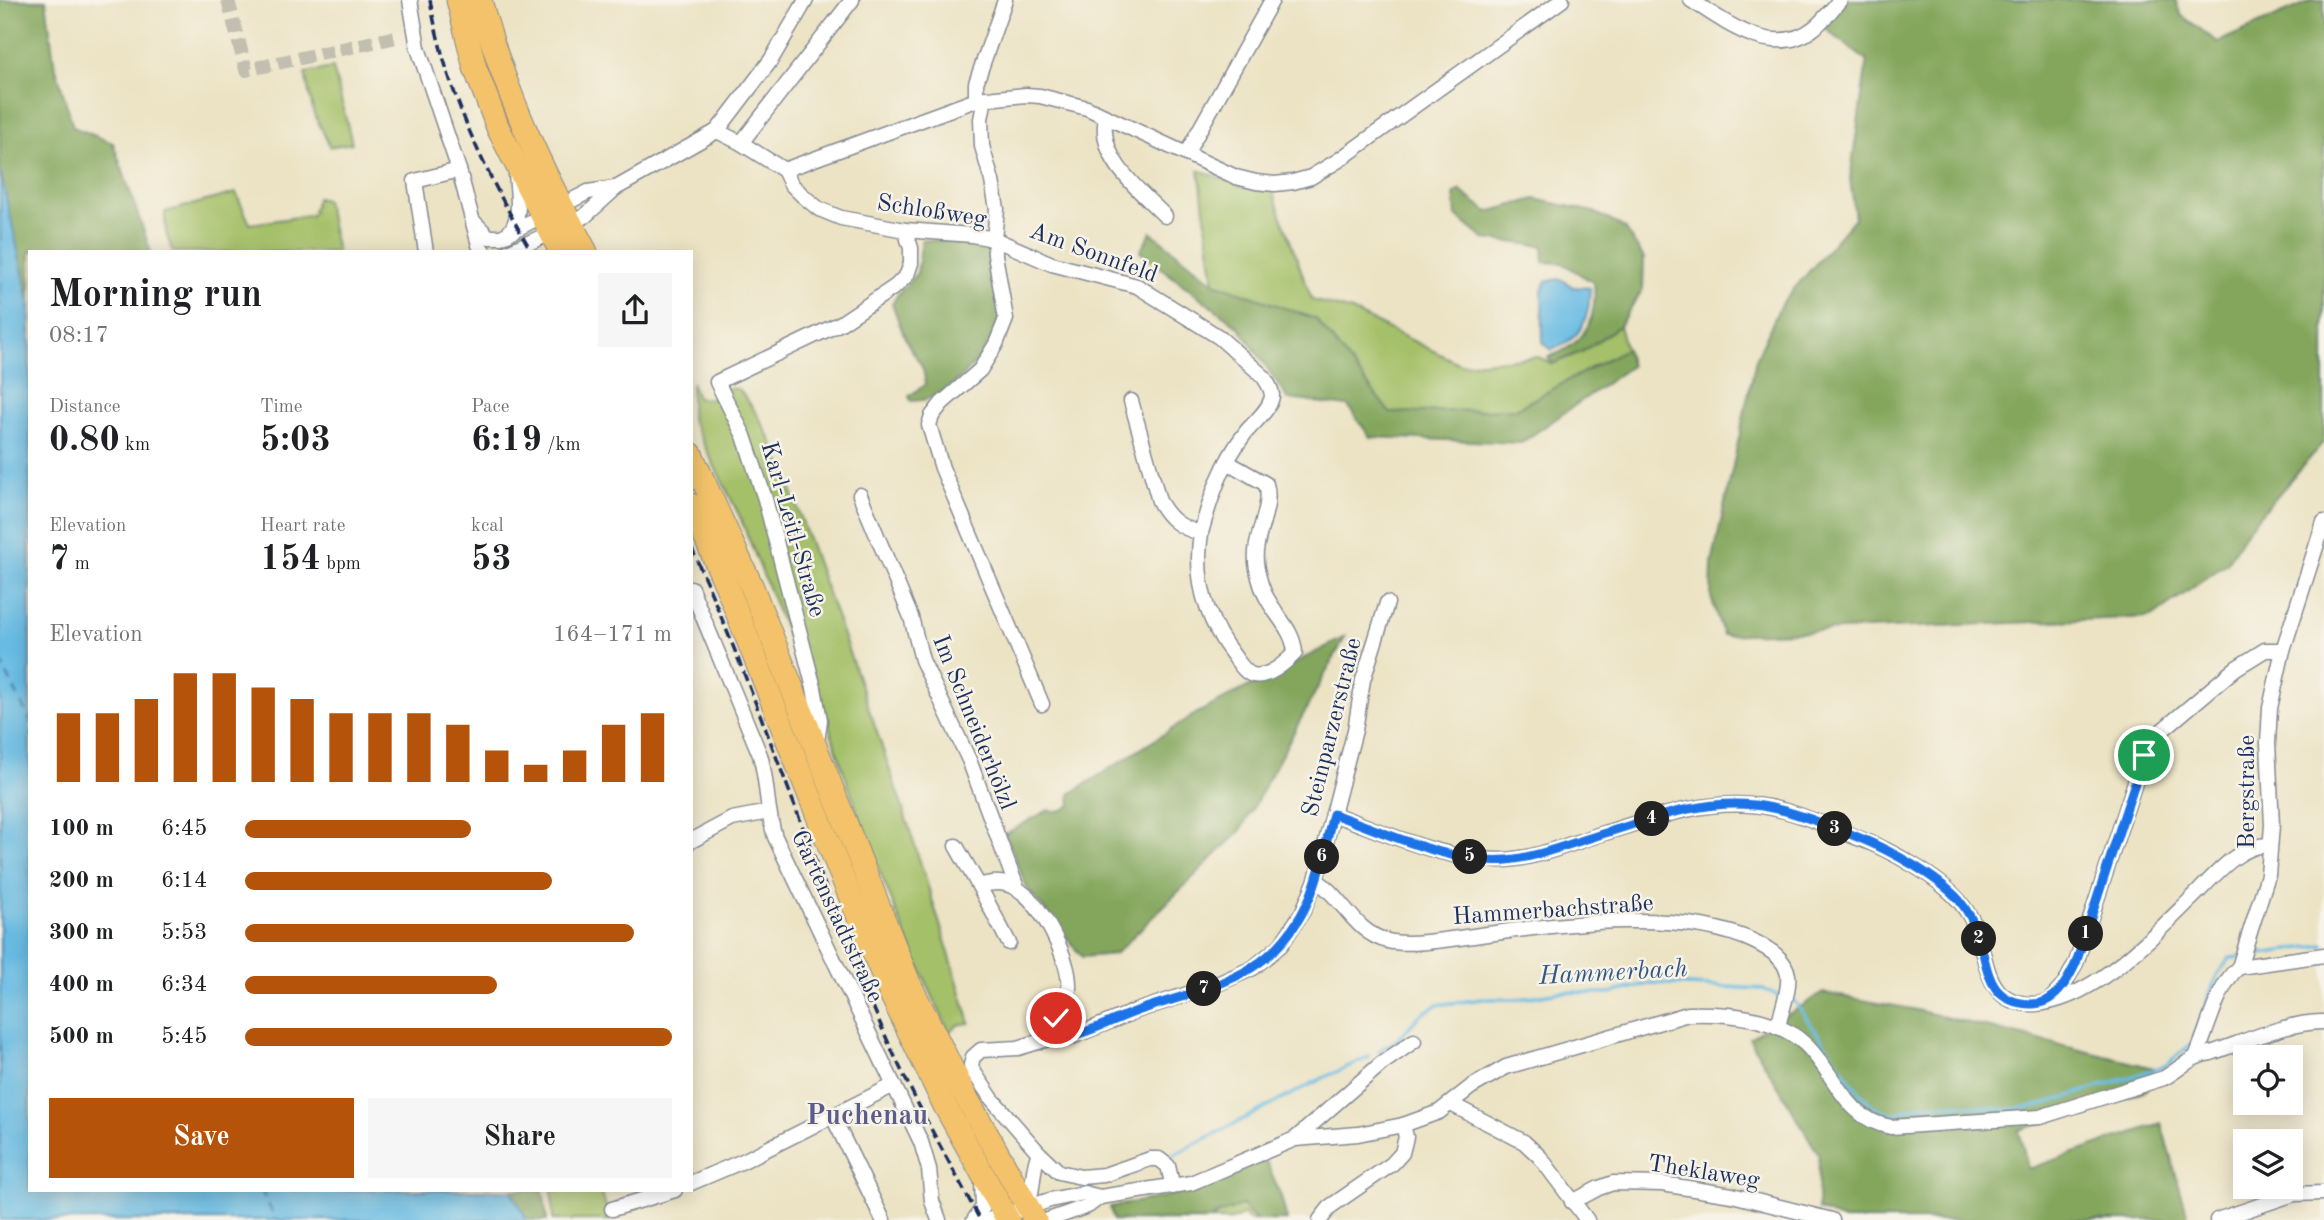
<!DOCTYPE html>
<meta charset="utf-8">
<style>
body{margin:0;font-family:"Old Standard TT",serif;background:#f6f6f6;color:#202124;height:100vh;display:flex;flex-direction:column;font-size:26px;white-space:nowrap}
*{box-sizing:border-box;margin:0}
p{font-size:23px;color:#757577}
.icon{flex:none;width:38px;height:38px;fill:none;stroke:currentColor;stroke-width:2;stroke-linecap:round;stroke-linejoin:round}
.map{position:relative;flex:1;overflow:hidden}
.drawer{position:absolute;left:28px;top:250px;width:665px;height:942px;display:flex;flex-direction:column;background:#fff;border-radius:0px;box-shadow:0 4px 18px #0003}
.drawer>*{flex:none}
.buttons{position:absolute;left:2233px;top:1045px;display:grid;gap:14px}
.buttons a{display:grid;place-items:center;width:70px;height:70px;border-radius:0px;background:#fff;box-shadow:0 4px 18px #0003;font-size:35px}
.pin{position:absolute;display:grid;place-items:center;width:60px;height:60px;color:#fff;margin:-30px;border:4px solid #fff;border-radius:50%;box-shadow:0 2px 7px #0007}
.km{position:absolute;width:35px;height:35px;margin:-18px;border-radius:50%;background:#222;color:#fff;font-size:19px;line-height:35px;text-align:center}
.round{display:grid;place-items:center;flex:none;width:74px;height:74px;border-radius:0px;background:#f6f6f6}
.summary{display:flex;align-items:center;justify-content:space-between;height:119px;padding:0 21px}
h1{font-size:38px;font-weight:800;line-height:52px}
.figures{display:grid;grid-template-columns:repeat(3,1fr);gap:10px;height:119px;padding:7px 21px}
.figures div{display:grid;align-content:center}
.figures b{font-size:35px;font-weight:800}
.figures small{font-size:19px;font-weight:400}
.figures p{font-size:19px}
.chart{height:196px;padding:14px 21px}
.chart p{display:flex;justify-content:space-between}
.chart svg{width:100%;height:126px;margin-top:7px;stroke:#b45309;stroke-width:6}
.action{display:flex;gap:14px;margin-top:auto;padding:14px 21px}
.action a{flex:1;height:80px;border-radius:0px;background:#b45309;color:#fff;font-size:28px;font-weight:800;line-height:80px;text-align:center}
.action a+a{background:#f6f6f6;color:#202124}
ul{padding:0 21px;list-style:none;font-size:23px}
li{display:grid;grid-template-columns:112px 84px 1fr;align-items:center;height:52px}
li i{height:18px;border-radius:9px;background:#b45309}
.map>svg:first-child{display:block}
.green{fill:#a4c067;stroke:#607862;stroke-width:2}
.forest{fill:#83a65c;stroke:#4f6a5d;stroke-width:2}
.water{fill:#67bbe3;stroke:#4175a0;stroke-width:2}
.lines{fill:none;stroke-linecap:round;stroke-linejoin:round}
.stream{stroke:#67bbe3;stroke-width:3.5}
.ferry{stroke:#325986;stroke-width:2;stroke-dasharray:9 7;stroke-linecap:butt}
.minor-tunnel{stroke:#c2bfb0;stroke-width:14;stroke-dasharray:14 7;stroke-linecap:butt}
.minor-casing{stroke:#848991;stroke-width:17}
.primary-casing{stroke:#848991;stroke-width:25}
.minor{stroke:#fff;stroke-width:14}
.primary{stroke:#f3c26a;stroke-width:23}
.rail{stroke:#1b2f5e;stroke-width:3.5;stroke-dasharray:10 5;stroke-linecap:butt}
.route-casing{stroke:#fff;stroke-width:14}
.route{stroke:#1a73e8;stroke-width:9}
.labels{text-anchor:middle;stroke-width:5;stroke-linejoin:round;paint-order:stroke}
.street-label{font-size:24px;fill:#1b2f5e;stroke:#f7f3e8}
.water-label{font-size:26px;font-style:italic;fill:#325986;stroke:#f7f3e8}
.quarter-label{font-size:28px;font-weight:bold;fill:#5b5c8c;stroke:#f7f3e8}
</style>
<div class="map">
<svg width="2324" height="1220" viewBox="0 0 2324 1220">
<rect width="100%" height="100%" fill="#f7f3e8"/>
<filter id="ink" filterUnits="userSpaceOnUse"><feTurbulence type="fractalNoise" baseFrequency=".0143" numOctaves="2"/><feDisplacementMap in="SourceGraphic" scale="14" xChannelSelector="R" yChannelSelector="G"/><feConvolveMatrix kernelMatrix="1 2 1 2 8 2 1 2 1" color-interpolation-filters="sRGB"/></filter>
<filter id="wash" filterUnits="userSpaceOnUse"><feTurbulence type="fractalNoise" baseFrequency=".00686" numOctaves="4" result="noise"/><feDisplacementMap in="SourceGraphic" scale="28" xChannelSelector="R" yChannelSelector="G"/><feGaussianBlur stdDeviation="1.57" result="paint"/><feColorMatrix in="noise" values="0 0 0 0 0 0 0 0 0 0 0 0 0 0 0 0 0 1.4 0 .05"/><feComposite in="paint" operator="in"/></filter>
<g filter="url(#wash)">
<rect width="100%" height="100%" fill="#ece3c4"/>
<g class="green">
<path d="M 333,68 L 352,143 L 330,147 L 313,111 L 305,73 Z"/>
<path d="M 1199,170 L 1243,187 L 1272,190 L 1312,300 L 1352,311 L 1460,364 L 1538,357 L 1552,364 L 1583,351 L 1619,326 L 1626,349 L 1516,409 L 1390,413 L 1316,319 L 1214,283 Z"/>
<path d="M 236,193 L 250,224 L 312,215 L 317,198 L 326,200 L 337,252 L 173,252 L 166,233 L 165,212 Z"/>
<path d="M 691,382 L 697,398 L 715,399 L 725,388 L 738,389 C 777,431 796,507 816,561 C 872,713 924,867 970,1023 L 958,1025 L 949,1032 C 897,921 851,806 818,688 L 805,680 L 740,517 L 691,419 Z"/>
<path d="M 552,1190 L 601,1190 L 610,1220 L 553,1220 Z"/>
<path d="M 1243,1205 L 1256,1220 L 1249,1220 L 1244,1214 L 1232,1220 L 1210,1220 L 1216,1215 Z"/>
</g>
<g class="forest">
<path d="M 0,0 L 46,0 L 54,61 L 73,127 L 113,143 L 151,252 L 30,252 L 30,304 L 0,171 Z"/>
<path d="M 1845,0 L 2175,0 L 2181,15 L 2218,42 L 2313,0 L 2324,0 L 2324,442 L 2247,530 L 2227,563 L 2152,617 L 1723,635 L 1711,597 L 1712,563 L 1756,359 L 1781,304 L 1855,218 L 1850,179 L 1867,61 L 1822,26 Z"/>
<path d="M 1459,190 L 1488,212 L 1535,199 L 1594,212 L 1625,228 L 1644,258 L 1643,289 L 1619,326 L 1583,351 L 1552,364 L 1548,357 C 1583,346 1598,320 1594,283 L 1562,263 L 1544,262 L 1543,246 L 1484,239 L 1456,216 L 1454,194 Z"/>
<path d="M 1151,232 L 1214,283 L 1316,319 L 1390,413 L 1516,409 L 1626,349 L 1631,366 L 1521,443 L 1370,437 L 1348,406 L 1288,399 L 1240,328 L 1140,252 Z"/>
<path d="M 922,240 L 965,241 L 988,244 L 1000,318 C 989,352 964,381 932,397 C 926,401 918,400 911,401 L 909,396 L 925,385 C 925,364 918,362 909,346 C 902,333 898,318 892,304 L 898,294 L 917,273 Z"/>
<path d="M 1345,637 L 1241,830 L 1115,954 L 1082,957 L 1027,888 L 1005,834 L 1048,810 C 1057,812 1063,811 1071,805 L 1070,794 L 1197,713 Z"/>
<path d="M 1823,993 L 1912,1009 L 2154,1068 L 2147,1090 L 2019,1130 L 2028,1169 L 2161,1123 L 2189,1220 L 1844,1220 L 1818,1210 L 1819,1155 L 1749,1038 Z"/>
<path d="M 1265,1159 L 1281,1196 L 1287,1220 L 1256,1220 L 1242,1205 L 1216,1215 L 1210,1220 L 1113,1220 L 1110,1207 L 1188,1192 L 1218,1181 Z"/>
<path d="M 511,1190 L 543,1190 L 547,1220 L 527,1220 Z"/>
</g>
<g class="water">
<path d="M 0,171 L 30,304 L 30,1190 L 511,1190 L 527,1220 L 0,1220 Z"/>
<path d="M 1561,279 L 1573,287 L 1590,288 C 1589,321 1582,338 1551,350 L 1543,342 L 1542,290 L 1546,281 Z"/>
</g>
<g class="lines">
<g class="stream">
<path d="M 2246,956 L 2324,945"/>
<path d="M 1790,1000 L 1796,1003 L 1854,1086 L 1873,1107 L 1893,1114 L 1926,1104 L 1954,1104 L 2009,1110 L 2041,1105 L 2165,1066 L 2191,1044 L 2217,975 L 2230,958 L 2239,957"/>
<path d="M 1379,1051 L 1397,1040 L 1419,1016 L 1436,1005 L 1483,999 L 1519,999 L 1559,992 L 1610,993 L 1652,983 L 1763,989 L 1782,997"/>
<path d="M 1164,1160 L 1323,1078 L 1369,1057"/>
<path d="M 1121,1178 L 1141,1169"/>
</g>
<g class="ferry">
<path d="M 0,660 L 30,721"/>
<path d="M 261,1190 L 276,1220"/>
</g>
</g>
</g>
<g filter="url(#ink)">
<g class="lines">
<path class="minor-tunnel" d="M 228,0 L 246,70 L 401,36"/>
<defs>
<g id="minor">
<path d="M 410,0 L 418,48 L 459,170 L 479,245 L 484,252"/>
<path d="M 1691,0 C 1725,22 1774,60 1814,28 C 1824,20 1832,9 1840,0"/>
<path d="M 985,98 L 981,119 L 982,146 L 992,181 L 997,209 L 994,239 L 1052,264 L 1137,286 L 1219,337 L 1263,376 C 1267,382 1272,389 1272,396 C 1270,410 1254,422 1246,432 C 1222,463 1211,496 1201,533 C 1180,528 1169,519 1159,501 L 1131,401"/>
<path d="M 976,100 L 976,83 L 1005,0"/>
<path d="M 1106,117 C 1097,158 1139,190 1165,216"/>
<path d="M 717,131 L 741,143 L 784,170 L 791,184 L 803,196 L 819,209 L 841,218 L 905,230 L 972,235 L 994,239 L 995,255 L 1006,319 L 996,344 L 980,370 L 942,403 L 932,416 L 929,425 L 942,468 L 1042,704"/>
<path d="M 741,143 L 852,0"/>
<path d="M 1186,154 L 1272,0"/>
<path d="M 784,170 L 976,100 L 1026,95 L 1040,96 L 1087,108 L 1236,177 L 1256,182 L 1275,184 L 1293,182 L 1311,177 L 1339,160 L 1562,0"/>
<path d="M 474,222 L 489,237 L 501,237 L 588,192 L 615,188"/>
<path d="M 508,234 C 523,218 517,194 516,173"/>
<path d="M 426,252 L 415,181 L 459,170"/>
<path d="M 508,252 L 571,224 L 585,216 L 616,188 L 717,131 L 771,60 L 806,0"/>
<path d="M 860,495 L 911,617 L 922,660 L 969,760 L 1017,888"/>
<path d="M 1201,533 C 1194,578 1206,620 1234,656 C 1239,663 1245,673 1253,675 C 1268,679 1286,662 1295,653 C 1294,632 1278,618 1268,600 C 1263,592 1259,579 1257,569 C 1250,539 1274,510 1266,484 L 1227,462"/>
<path d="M 691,588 L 760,755 C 768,782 766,810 775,837 L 921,1142 L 929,1169 L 932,1201 L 939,1220"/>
<path d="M 817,742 L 820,720 L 814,688 L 765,499 L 744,436 L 717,382 L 841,323 L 896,286 L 907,275 L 911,263 L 911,248 L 905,230"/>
<path d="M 1333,814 C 1387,833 1444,861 1502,860 C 1535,859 1567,845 1598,835 C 1648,820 1700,800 1753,805 C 1789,808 1825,825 1858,838 C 1889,849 1939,877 1960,902 C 1968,912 1975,923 1978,935 C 1988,968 1989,1005 2034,1004 C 2091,1002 2152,937 2191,899 C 2212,879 2239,843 2270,845"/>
<path d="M 691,841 L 732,819 L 769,812"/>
<path d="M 956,846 L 979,886 C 991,882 1004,881 1016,888 C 1041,902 1070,959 1069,987 C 1069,1005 1054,1020 1051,1038"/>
<path d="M 1316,880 C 1343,897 1354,933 1388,941 C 1410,947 1464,937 1488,934 C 1565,923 1685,908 1755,942 C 1769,949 1785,958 1788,975 C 1790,991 1781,1011 1778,1027"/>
<path d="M 979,886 L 1009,943"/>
<path d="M 2239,967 L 2324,955"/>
<path d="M 2049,1001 L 2064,985 L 2076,963 L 2144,755 L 2159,733 L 2236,668 L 2265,650 L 2283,650"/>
<path d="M 2197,1054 C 2208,1029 2218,984 2239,967 L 2268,875 L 2272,825 L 2268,743 L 2270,708 L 2283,650 L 2324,522"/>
<path d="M 1451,1104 L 1524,1142 L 1540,1157 L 1587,1220"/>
<path d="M 833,1117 L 883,1220"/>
<path d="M 1295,1139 L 1381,1064 L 1414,1041"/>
<path d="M 691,1183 L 743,1161 L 894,1085"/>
<path d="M 1173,1187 L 1168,1166 L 1159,1159 L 1150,1159 L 1104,1175 L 1081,1177 L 1059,1172 L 1039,1153 L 992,1099 L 973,1071 L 971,1065 L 973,1057 L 981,1050 L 1018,1048 L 1051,1038 L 1069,1038 L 1136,1011 L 1215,985 L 1253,968 L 1281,945 L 1303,911 L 1316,880 L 1355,730 L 1363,680 L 1387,603"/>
<path d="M 1572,1202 L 1599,1188 L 1613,1183 L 1662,1184 L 1732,1195 L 1832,1220"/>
<path d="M 1027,1206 C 1035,1189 1031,1169 1039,1153"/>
<path d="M 612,1209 L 675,1190"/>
<path d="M 974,1220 L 983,1207 L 982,1181"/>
<path d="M 989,1220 L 1050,1200 L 1084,1193 L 1100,1197 L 1191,1183 L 1295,1139 L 1358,1134 L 1403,1125 L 1439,1112 L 1471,1087 L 1506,1067 L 1688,1014 C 1726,1013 1775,1016 1805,1044 C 1836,1073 1844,1119 1891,1127 L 2040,1117 L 2164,1078 C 2180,1069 2192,1055 2211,1053 C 2244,1042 2290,1021 2324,1022"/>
<path d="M 1048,1220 L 1088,1206 L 1100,1197"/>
<path d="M 1320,1220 L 1331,1206 L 1392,1164 L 1402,1153 L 1406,1137 L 1403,1125"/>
<path d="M 2217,1220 L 2294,1194 L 2324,1193"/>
</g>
<g id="primary">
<path d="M 458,0 L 475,68 L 498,128 L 561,252"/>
<path d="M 480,0 C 504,91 541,169 586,252"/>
<path d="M 691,454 L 752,587 L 909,983 L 965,1095 L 1035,1220"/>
<path d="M 691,505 L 727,587 L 838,867 L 890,992 L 945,1106 L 1008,1220"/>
</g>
</defs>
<use href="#minor" class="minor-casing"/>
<use href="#primary" class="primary-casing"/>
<use href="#minor" class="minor"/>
<use href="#primary" class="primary"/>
<g class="rail">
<path d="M 430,0 C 446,92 485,173 532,252"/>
<path d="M 691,547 C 761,703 813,865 879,1021 C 908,1090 945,1154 980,1220"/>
</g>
</g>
</g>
<g class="lines" filter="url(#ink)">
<defs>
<path id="route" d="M 1056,1018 L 1051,1038 C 1082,1038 1109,1021 1137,1011 C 1213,985 1275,979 1310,897 C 1321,871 1326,842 1333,814 C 1385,832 1452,865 1507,860 C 1538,857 1569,844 1599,835 C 1649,820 1701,799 1754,805 C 1790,809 1827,825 1860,838 C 1891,851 1937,876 1959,900 C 1967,910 1973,920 1977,932 C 1989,965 1984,1003 2032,1004 C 2055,1004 2067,982 2076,963 L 2144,755"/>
</defs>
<use href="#route" class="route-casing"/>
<use href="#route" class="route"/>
</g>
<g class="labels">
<g class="street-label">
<text transform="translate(932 210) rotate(9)" y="8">Schloßweg</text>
<text transform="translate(1094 252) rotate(20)" y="8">Am Sonnfeld</text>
<text transform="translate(794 529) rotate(74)" y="8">Karl-Leitl-Straße</text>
<text transform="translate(975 722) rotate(68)" y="8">Im Schneiderhölzl</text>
<text transform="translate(1331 727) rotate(-76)" y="8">Steinparzerstraße</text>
<text transform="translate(2246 792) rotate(-90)" y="8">Bergstraße</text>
<text transform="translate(1553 909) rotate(-4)" y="8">Hammerbachstraße</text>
<text transform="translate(838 916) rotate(65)" y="8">Gartenstadtstraße</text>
<text transform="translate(1704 1171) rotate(9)" y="8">Theklaweg</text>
</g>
<g class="water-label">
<text transform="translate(1613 971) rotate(-3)" y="9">Hammerbach</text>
</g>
<g class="quarter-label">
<text x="867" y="1124">Puchenau</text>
</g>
</g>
</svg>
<div class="buttons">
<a><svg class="icon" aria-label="locate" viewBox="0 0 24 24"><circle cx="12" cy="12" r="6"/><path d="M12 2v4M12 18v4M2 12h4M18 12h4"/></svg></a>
<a><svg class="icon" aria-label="layers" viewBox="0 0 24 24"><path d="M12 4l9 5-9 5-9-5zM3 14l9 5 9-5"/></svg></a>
</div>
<div class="pin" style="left:2144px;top:755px;background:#1e9e55"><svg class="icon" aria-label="arrive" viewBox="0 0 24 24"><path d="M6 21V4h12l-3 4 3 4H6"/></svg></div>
<div class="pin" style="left:1056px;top:1018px;background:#d93025"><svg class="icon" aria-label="check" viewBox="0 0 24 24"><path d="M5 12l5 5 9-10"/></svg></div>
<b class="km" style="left:2086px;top:934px">1</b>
<b class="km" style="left:1979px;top:939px">2</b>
<b class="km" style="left:1835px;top:829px">3</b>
<b class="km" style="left:1652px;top:819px">4</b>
<b class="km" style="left:1470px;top:857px">5</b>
<b class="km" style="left:1322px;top:857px">6</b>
<b class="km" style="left:1204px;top:989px">7</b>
<section class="drawer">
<div class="summary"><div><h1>Morning run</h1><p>08:17</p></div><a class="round"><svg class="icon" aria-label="share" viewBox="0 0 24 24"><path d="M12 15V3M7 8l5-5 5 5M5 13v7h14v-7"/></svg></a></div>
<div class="figures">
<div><p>Distance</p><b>0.80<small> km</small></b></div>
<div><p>Time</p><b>5:03</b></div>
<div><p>Pace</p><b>6:19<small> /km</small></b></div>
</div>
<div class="figures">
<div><p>Elevation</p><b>7<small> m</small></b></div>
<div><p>Heart rate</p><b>154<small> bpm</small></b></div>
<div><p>kcal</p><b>53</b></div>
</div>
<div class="chart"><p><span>Elevation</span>164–171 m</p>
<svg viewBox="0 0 160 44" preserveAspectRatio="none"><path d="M5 44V20M15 44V20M25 44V15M35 44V6M45 44V6M55 44V11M65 44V15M75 44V20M85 44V20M95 44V20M105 44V24M115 44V33M125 44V38M135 44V33M145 44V24M155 44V20"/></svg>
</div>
<ul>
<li><b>100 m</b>6:45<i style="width:53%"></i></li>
<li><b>200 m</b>6:14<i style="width:72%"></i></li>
<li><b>300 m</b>5:53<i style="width:91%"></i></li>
<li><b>400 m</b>6:34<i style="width:59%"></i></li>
<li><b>500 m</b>5:45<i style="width:100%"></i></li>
</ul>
<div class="action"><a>Save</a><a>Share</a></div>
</section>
</div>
